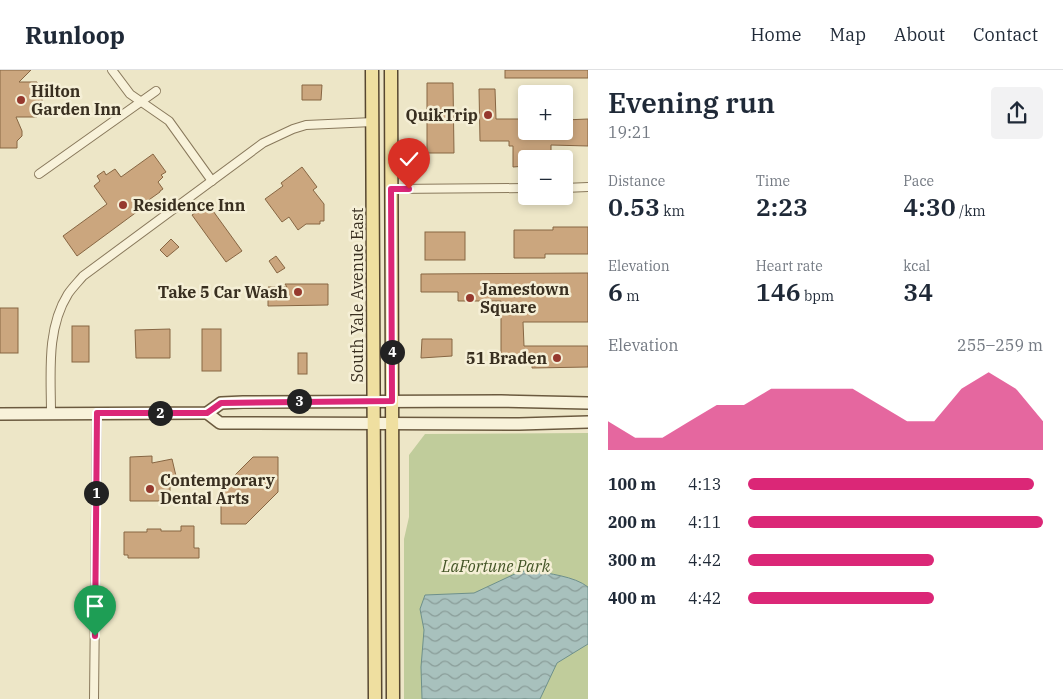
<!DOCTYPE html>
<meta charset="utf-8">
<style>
body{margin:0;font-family:"IBM Plex Serif",serif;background:#f2f2f3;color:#1f2937;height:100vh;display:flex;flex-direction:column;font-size:19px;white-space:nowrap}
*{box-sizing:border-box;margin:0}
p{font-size:16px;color:#747a83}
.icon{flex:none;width:28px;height:28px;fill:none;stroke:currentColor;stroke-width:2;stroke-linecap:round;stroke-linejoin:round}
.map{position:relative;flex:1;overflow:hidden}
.details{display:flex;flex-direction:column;background:#fff;width:475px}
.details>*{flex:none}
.fabs{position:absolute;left:518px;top:15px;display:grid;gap:10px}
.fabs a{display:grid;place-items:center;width:55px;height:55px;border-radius:5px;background:#fff;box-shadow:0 2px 8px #0003;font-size:25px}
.pin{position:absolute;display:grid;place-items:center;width:42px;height:42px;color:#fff;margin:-51px -21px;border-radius:50% 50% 50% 0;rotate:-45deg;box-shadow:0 0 5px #0007}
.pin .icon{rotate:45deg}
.km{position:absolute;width:25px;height:25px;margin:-12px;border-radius:50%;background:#222;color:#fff;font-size:14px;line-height:25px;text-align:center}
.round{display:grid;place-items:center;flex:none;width:52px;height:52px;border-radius:5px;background:#f2f2f3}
.head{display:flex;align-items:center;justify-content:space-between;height:85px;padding:0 20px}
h1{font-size:28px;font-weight:600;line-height:38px}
.stats{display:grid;grid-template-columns:repeat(3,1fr);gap:8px;height:85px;padding:5px 20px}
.stats div{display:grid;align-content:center}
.stats b{font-size:25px;font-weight:600}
.stats small{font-size:14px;font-weight:400}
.stats p{font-size:14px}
.chart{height:140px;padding:10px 20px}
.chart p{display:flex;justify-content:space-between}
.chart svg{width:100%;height:90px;margin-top:5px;fill:#db2777;opacity:.7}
ul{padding:0 20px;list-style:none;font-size:16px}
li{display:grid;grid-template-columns:80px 60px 1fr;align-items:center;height:38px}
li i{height:12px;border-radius:6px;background:#db2777}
header{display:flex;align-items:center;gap:30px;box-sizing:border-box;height:70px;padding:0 25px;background:#fff;border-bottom:1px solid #e0e1e3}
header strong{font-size:24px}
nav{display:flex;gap:28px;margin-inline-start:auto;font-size:18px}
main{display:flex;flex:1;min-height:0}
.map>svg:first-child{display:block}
.park{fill:#c0cc9b}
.water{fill:url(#water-waves);stroke:#6e908b}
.building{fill:#cba67e;stroke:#876643}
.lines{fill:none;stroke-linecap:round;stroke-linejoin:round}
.street-casing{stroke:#89795c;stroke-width:10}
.secondary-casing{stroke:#6b5a3f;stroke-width:14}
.primary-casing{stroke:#574730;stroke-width:15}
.street{stroke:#f8f2da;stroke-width:8}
.secondary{stroke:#f8f2da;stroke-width:11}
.primary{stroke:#efdfa0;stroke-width:12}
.route-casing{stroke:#fff;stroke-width:10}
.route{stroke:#db2777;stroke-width:6}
.poi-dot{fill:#96392e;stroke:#f5efd6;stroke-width:2}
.labels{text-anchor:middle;stroke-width:5;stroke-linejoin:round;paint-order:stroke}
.poi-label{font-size:16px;font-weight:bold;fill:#392f20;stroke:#f5efd6;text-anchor:start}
.street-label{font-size:16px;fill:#392f20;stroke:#f5efd6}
.park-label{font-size:16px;font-style:italic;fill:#445527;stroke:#f5efd6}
</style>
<header>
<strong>Runloop</strong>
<nav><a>Home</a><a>Map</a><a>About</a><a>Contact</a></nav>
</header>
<main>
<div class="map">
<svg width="588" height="629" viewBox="0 0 588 629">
<defs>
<pattern id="water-waves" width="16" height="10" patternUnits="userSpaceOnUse" patternTransform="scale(1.25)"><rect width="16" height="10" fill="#a8c1bd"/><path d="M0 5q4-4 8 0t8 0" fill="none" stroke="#8a9d99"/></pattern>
</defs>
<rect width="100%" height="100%" fill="#ede6c7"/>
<path class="park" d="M 588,363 L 588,629 L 404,629 L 404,469 L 409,447 L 409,385 L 425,364 Z"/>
<path class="water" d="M 531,500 C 549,504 574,506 588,517 L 588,574 L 557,593 L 540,629 L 422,629 L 421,597 L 424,560 L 420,539 L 425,525 L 474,523 L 519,502 Z"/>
<g class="building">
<path d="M 0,0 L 31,0 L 19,12 L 37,12 L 37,19 L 42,19 L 42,41 L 37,41 L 37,47 L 16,47 L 22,61 L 22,66 L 17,71 L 17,78 L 0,78 Z"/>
<rect x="505" y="0" width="83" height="8"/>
<path d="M 427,13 L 453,13 L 454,83 L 427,83 Z"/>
<path d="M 302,15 L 322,15 L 321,30 L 302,30 Z"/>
<path d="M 479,19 L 495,19 L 496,49 L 526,49 L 526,61 L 564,61 L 564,50 L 588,49 L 588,76 L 551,75 L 551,82 L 538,82 L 538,89 L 526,89 L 526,96 L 513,97 L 513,76 L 509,76 L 509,71 L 480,71 Z"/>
<path d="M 153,84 L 166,102 L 161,105 L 163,107 L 158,112 L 163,119 L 160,121 L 160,122 L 136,139 L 138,141 L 77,186 L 63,166 L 107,134 L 94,116 L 100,111 L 97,106 L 104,101 L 106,105 L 115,99 L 121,107 Z"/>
<path d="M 302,97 L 317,117 L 313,120 L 324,134 L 324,151 L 320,151 L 320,154 L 306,154 L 298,160 L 289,147 L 282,152 L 265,129 L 283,116 L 281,113 Z"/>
<path d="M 208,134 L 242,181 L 226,192 L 192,145 Z"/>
<path d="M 553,157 L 588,157 L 588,184 L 545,184 L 545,188 L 514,188 L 514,160 L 553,160 Z"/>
<rect x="425" y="162" width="40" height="28"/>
<path d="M 171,169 L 179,177 L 167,187 L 160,180 Z"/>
<path d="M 276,186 L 285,198 L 277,203 L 269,191 Z"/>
<path d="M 588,203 L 588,252 L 523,252 L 524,276 L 588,276 L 588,297 L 532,298 L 532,292 L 501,292 L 501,231 L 458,231 L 458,222 L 421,222 L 421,204 Z"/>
<path d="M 285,214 L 328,214 L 328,235 L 268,236 L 268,217 L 287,217 Z"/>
<rect x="0" y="238" width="18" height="45"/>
<rect x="72" y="256" width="17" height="36"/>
<path d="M 170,259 L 170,288 L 136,288 L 135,260 Z"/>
<rect x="202" y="259" width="19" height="42"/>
<path d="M 422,269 L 452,269 L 452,286 L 421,288 Z"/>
<rect x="298" y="283" width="9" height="21"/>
<path d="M 152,386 L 152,393 L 172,389 L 176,406 L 170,407 L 170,431 L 130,431 L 130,387 Z"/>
<path d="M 253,387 L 278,387 L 278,422 L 246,454 L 221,454 L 221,419 Z"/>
<path d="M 181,456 L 194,456 L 194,478 L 199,478 L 199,488 L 128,488 L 128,485 L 124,485 L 124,462 L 147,462 L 147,459 L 161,459 L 161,461 L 181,461 Z"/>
</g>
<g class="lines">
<defs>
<g id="street">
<path d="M 112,0 L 130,24 L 169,51 L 212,111"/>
<path d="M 39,104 L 156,21"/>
<path d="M 564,118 L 588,117"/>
<path d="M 391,119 L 526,118"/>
<path d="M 51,343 C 51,304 46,259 68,224 C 72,218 78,212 83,206 L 263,73 L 293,59 L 306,55 L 373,52"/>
<path d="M 94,629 L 97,343"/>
</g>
<g id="secondary">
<path d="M 207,343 L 220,353 L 519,354 L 588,352"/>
<path d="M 0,344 L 207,343 L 221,333 L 243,332 L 501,331 L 588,333"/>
</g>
<g id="primary">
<path d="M 372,0 L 375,629"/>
<path d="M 391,0 L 393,629"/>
</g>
</defs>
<use href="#street" class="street-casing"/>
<use href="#secondary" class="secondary-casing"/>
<use href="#primary" class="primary-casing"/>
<use href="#street" class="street"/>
<use href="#secondary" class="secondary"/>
<use href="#primary" class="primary"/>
</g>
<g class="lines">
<defs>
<path id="route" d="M 95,566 L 97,343 L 207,343 L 221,333 L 392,331 L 391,119 L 409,119"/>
</defs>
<use href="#route" class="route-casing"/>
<use href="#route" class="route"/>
</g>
<g class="poi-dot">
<circle cx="21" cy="30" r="5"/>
<circle cx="488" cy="45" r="5"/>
<circle cx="123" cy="135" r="5"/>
<circle cx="298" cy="222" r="5"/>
<circle cx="470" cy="228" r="5"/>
<circle cx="557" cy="288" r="5"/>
<circle cx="150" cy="419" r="5"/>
</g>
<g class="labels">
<g class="poi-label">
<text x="31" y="27">Hilton<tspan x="31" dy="18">Garden Inn</tspan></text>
<text x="478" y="51" text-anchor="end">QuikTrip</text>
<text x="133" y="141">Residence Inn</text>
<text x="480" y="225">Jamestown<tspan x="480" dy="18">Square</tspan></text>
<text x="288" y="228" text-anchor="end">Take 5 Car Wash</text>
<text x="547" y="294" text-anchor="end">51 Braden</text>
<text x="160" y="416">Contemporary<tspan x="160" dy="18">Dental Arts</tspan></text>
</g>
<g class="street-label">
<text transform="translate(357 225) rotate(-90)" y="6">South Yale Avenue East</text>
</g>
<g class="park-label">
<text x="496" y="502">LaFortune Park</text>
</g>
</g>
</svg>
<div class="fabs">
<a>+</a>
<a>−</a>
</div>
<div class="pin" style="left:95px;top:566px;background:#1e9e55"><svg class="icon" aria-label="arrive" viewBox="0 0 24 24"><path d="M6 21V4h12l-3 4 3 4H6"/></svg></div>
<div class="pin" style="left:409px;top:119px;background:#d93025"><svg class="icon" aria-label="check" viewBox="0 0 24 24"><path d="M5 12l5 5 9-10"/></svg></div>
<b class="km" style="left:96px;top:423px">1</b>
<b class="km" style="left:160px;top:343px">2</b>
<b class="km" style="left:299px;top:331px">3</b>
<b class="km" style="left:392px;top:282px">4</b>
</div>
<section class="details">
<div class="head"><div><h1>Evening run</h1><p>19:21</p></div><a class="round"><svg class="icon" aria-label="share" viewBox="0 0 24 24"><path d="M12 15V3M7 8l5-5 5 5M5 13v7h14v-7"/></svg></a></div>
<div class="stats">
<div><p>Distance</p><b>0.53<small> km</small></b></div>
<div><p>Time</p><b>2:23</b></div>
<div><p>Pace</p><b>4:30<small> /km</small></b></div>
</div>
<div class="stats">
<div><p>Elevation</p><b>6<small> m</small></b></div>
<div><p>Heart rate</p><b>146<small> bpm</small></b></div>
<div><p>kcal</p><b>34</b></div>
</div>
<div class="chart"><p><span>Elevation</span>255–259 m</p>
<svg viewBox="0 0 160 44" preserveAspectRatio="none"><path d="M0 44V30L10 38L20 38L30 30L40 22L50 22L60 14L70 14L80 14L90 14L100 22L110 30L120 30L130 14L140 6L150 14L160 30V44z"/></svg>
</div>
<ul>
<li><b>100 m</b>4:13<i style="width:97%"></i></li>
<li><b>200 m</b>4:11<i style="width:100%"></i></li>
<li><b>300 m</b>4:42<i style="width:63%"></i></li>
<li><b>400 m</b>4:42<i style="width:63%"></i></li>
</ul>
</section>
</main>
